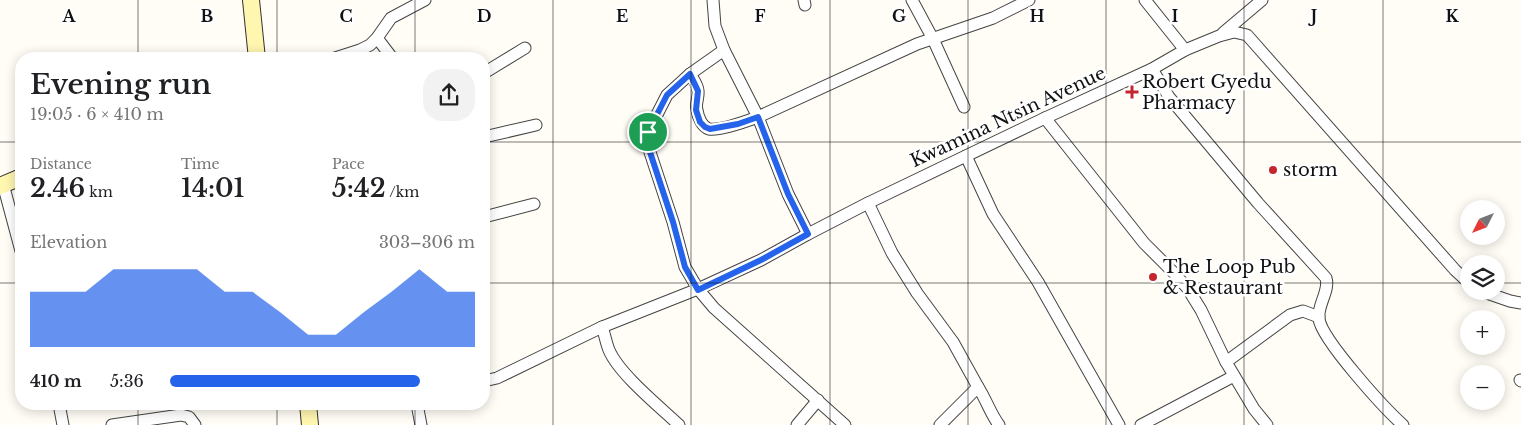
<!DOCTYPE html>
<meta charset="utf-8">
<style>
body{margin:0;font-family:"Libre Baskerville",serif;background:#f2f2f2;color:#202124;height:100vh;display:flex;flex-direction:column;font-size:19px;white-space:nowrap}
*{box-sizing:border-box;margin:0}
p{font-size:16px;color:#757577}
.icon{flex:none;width:28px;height:28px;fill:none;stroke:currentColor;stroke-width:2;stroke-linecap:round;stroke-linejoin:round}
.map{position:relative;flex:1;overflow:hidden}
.side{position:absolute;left:15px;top:52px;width:475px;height:358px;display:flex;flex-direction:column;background:#fff;border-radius:20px;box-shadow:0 2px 12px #0003}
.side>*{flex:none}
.needle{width:32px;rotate:228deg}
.controls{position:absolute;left:1460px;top:200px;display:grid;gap:10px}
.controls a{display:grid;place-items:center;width:45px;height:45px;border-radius:50%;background:#fff;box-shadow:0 2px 12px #0003;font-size:25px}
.pin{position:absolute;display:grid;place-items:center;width:42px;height:42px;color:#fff;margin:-21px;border:2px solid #fff;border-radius:50%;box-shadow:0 1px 5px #0007}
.round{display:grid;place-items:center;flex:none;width:52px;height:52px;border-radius:20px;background:#f2f2f2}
.head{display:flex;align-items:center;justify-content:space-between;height:85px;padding:0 15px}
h1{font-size:28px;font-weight:600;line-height:38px}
.metrics{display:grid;grid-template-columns:repeat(3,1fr);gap:8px;height:85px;padding:5px 15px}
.metrics div{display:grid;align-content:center}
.metrics b{font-size:25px;font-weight:600}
.metrics small{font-size:14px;font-weight:400}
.metrics p{font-size:14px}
.chart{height:140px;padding:10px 15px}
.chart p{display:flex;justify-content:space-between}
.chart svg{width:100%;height:90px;margin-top:5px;fill:#2563eb;opacity:.7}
ul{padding:0 15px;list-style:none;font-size:16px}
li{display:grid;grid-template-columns:80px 60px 1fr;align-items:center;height:38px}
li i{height:12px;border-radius:6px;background:#2563eb}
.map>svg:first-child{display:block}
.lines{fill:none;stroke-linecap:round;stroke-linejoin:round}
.street-casing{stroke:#444;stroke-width:13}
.secondary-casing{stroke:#333;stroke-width:18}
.street{stroke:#fff;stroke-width:11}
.secondary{stroke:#fff6b0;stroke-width:16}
.route-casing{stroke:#fff;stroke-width:10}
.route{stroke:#2563eb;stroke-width:6}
.grid{fill:none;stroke:#111;stroke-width:1;stroke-opacity:0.55}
.poi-dot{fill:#c4262e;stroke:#fff;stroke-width:2}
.labels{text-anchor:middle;stroke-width:5;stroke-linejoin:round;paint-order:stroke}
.poi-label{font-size:18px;fill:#111;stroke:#fff;text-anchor:start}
.street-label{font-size:18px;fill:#111;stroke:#fff}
.grid-label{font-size:16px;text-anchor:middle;font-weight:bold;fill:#111;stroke:#fff;stroke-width:5;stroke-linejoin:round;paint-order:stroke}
</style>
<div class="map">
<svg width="1521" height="425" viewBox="0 0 1521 425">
<rect width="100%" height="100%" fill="#fffdf5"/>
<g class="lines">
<defs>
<g id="street">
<path d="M 713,0 L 715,26 L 724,50 L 758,117 L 788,194 L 808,234"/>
<path d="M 804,0 L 805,5"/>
<path d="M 912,0 L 933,39 L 964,107"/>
<path d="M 1145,0 L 1185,50"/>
<path d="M 1223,33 L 1262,0"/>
<path d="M 377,38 L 393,59"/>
<path d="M 724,50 L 690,74 L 667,95 L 648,132 L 646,140 L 673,222 L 685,267 L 698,289 L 714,308 L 845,425"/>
<path d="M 332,59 L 360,50 L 370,45 L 377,38 L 391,18 L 425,0"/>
<path d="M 1152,69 L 1169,97 L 1258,203 L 1326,278 C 1330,291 1317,305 1319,319 C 1322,340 1385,409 1403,425"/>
<path d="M 484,73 L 525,48"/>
<path d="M 690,74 C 693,79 698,85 698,91 C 699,97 695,104 697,110 C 698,117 702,127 709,129 C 720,131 747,121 758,117 L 917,44 L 993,18 L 1029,0"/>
<path d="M 1045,118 L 1144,243 L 1175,274 L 1188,289 L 1201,310 L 1226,362 L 1254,409 L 1267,425"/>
<path d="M 484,137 L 536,125"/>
<path d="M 966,156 L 993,214 L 1038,282 L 1119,425"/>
<path d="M 3,184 L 21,251"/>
<path d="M 868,203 L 892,253 L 917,293 L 953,342 L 978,387 L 940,425"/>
<path d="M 484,217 L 534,204"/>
<path d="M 1481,291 L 1510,301 L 1521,303"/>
<path d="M 602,327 C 605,335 606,343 609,350 C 619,374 660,407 679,425"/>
<path d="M 1226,362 L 1290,315 L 1303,311 L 1319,317"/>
<path d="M 1520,380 L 1521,381"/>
<path d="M 484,381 L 497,378 L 602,327 L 698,289 L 761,260 L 808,234 L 868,203 L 1045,118 L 1152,69 L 1185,50 L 1219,36 L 1234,32 L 1247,35 L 1455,270 L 1469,283"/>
<path d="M 978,387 C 986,399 990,413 999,425"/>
<path d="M 59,404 L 63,425"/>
<path d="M 417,404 L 421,425"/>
<path d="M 112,425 L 181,415 L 189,417 L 195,425"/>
<path d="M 797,425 L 818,400"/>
<path d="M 1141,425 L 1234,376"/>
</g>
<g id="secondary">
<path d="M 251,0 L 257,59"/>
<path d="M 0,186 L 21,177"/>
<path d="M 308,404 L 310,425"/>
</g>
</defs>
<use href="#street" class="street-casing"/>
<use href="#secondary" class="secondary-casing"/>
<use href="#street" class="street"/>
<use href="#secondary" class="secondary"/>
</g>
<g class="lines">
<defs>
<path id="route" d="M 690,74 L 698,91 L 696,110 L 700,122 L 705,127 L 710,129 L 738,124 L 758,117 L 788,194 L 808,234 L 761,260 L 698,290 L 685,267 L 673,222 L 646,140 L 648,132 L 667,95 Z"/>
</defs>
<use href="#route" class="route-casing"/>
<use href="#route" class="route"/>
</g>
<path class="grid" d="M 138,0 L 138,59M 277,0 L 277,59M 415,0 L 415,59M 553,0 L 553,425M 691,0 L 691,425M 830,0 L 830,425M 968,0 L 968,425M 1106,0 L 1106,425M 1244,0 L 1244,425M 1383,0 L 1383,425M 0,142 L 21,142M 484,142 L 1521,142M 0,283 L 21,283M 484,283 L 1469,283M 1496,283 L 1521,283M 138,404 L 138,425M 277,404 L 277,425M 415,404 L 415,425"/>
<g class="poi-dot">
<path d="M1129.5 84.5h5v5h5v5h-5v5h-5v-5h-5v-5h5z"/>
<circle cx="1273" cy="170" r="5"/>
<circle cx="1153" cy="277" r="5"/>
</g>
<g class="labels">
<g class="poi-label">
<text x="1142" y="88">Robert Gyedu<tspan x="1142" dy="21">Pharmacy</tspan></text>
<text x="1283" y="176">storm</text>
<text x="1163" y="273">The Loop Pub<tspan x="1163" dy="21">&amp; Restaurant</tspan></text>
</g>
<g class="street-label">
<text transform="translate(1008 117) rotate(-25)" y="6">Kwamina Ntsin Avenue</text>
</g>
</g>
<g class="grid-label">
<text x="69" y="22">A</text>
<text x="207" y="22">B</text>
<text x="346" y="22">C</text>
<text x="484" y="22">D</text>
<text x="622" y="22">E</text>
<text x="760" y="22">F</text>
<text x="899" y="22">G</text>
<text x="1037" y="22">H</text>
<text x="1175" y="22">I</text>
<text x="1314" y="22">J</text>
<text x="1452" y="22">K</text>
</g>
</svg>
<div class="controls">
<a><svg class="needle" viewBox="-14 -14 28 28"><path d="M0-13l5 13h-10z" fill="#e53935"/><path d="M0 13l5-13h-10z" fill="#757577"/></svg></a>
<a><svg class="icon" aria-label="layers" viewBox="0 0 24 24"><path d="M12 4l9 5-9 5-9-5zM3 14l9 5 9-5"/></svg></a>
<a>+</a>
<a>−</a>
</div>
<div class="pin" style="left:648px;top:132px;background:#1e9e55"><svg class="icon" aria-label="arrive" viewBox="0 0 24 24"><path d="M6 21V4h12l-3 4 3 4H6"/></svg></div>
<section class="side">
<div class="head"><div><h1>Evening run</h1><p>19:05 · 6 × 410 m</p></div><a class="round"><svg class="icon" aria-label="share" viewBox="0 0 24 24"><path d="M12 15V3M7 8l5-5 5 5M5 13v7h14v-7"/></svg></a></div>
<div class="metrics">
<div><p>Distance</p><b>2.46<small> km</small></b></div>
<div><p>Time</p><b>14:01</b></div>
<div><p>Pace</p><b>5:42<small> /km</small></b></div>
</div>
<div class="chart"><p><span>Elevation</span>303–306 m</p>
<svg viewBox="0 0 160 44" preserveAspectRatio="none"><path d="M0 44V17L10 17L20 17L30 6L40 6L50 6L60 6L70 17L80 17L90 27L100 38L110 38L120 27L130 17L140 6L150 17L160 17V44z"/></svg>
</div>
<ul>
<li><b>410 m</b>5:36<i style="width:82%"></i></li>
</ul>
</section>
</div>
